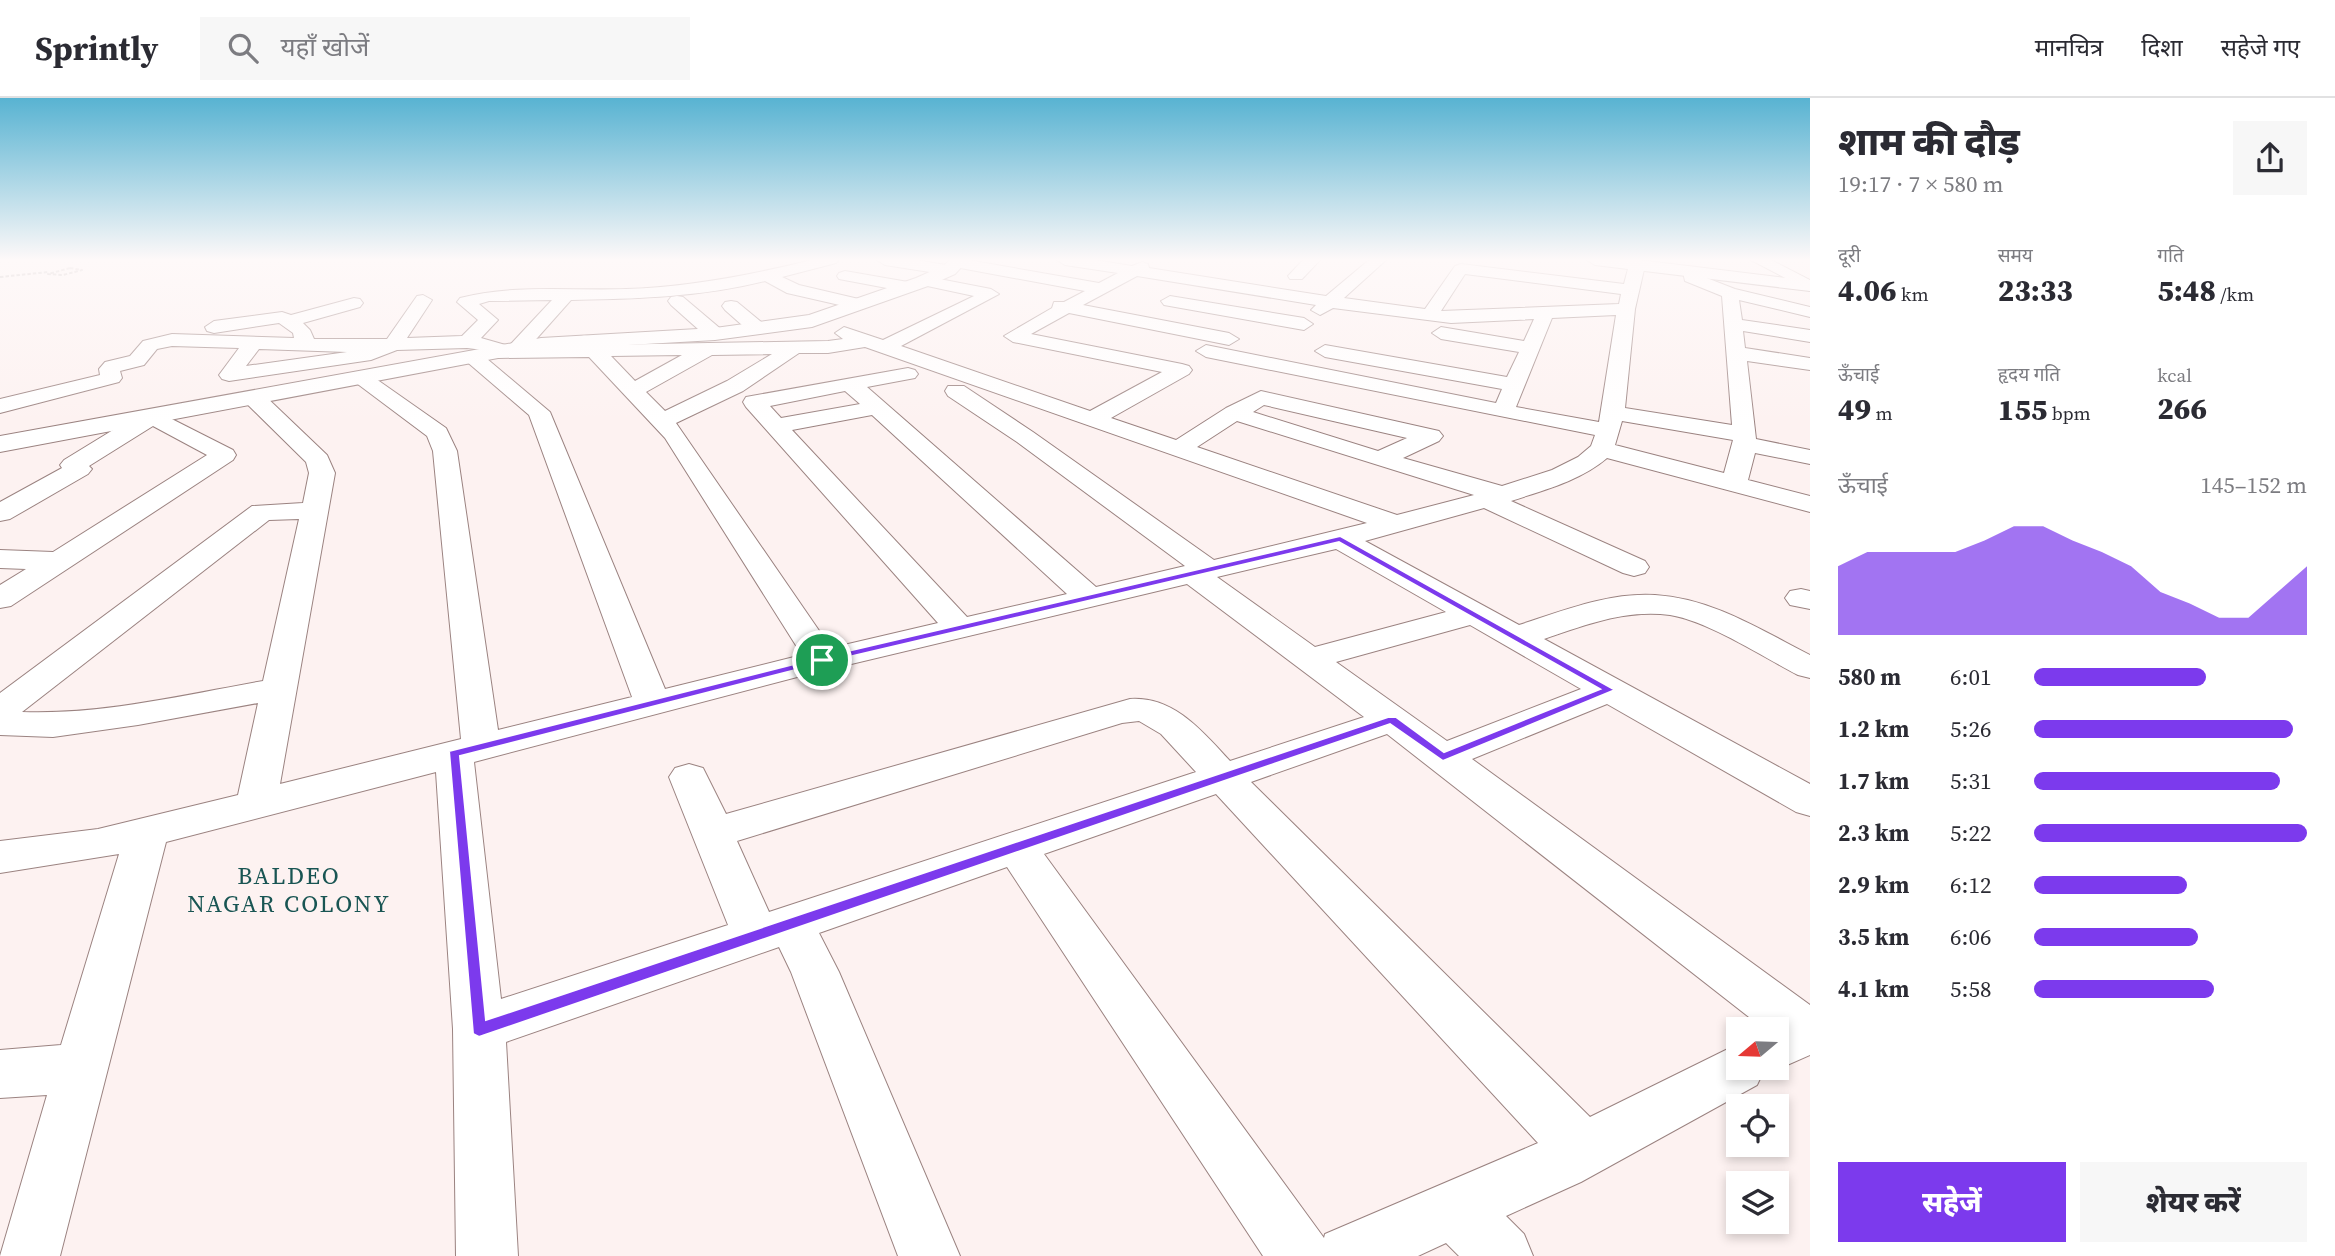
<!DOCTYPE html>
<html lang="hi">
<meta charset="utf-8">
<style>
body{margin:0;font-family:"Source Serif 4","Noto Sans Devanagari",serif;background:#f7f7f7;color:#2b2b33;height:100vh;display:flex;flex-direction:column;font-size:26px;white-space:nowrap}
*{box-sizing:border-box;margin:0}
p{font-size:23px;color:#7c7c81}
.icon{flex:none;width:38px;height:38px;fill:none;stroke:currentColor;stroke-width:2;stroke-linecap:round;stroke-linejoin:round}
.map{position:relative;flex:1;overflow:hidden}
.side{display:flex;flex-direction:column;background:#fff;width:525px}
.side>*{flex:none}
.needle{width:46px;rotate:251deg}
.buttons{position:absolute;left:1726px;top:919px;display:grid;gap:14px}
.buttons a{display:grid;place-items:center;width:63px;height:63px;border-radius:0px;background:#fff;box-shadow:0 4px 10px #0003;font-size:35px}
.pin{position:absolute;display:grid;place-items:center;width:60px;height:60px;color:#fff;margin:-30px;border:4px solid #fff;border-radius:50%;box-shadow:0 2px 7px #0007}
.round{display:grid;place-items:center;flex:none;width:74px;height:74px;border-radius:0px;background:#f7f7f7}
.head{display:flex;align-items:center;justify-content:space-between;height:119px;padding:0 28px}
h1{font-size:38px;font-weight:800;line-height:52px}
.figures{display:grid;grid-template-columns:repeat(3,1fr);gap:10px;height:119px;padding:7px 28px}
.figures div{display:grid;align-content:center}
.figures b{font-size:30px;font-weight:800}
.figures small{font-size:19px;font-weight:400}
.figures p{font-size:19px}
.chart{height:196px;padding:14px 28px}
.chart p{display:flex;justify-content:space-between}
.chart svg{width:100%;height:126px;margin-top:7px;fill:#7c3aed;opacity:.7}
.action{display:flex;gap:14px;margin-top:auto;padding:14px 28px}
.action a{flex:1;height:80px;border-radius:0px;background:#7c3aed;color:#fff;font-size:28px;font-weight:800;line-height:80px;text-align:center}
.action a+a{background:#f7f7f7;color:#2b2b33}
ul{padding:0 28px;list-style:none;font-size:23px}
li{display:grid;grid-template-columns:112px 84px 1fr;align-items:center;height:52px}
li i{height:18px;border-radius:9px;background:#7c3aed}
header{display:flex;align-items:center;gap:42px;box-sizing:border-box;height:98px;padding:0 35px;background:#fff;border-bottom:2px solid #e1e1e2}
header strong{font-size:33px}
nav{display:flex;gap:38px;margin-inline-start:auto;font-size:24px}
.search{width:490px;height:63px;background:#f7f7f7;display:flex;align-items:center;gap:18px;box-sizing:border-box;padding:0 24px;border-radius:0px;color:#7c7c81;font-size:26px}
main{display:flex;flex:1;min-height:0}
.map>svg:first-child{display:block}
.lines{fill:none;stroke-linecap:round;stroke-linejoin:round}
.street-casing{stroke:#9b8381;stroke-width:2}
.secondary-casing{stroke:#9b8381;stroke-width:2}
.path{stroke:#918786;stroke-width:2;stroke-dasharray:3.5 2;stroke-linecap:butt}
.street{fill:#fff;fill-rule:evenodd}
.secondary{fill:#fff;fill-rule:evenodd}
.route{fill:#7c3aed;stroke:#fff;stroke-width:2;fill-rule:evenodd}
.labels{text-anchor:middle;stroke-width:7;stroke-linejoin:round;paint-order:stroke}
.near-neighbourhood-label{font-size:24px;letter-spacing:2px;fill:#195553;stroke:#fdf2f1}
</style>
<header>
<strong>Sprintly</strong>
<div class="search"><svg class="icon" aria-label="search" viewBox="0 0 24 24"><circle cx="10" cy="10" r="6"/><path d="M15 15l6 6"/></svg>यहाँ खोजें</div>
<nav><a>मानचित्र</a><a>दिशा</a><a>सहेजे गए</a></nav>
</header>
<main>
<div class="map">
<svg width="1810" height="1158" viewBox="0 0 1810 1158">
<rect width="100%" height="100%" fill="#fdf2f1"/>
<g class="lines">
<defs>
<g id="street">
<path d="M 812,162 L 839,162 L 836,165 L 782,179 L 799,187 L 863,202 L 866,206 L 863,210 L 857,211 L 787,195 L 765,183 C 702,199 635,201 571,202 L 530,248 L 578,247 L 575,243 L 578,239 C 589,236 592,239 599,247 L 828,243 L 843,241 L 835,235 L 844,229 L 883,242 L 974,198 L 918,186 L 916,183 L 924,178 L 991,191 L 999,196 L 901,248 L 1090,313 L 1162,274 L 1013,244 L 1004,238 L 1052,210 L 1054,204 L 1064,204 L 1085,193 L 955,169 L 957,172 L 955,175 L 949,177 L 885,167 L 877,162 L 916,162 L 952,168 L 952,162 L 968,162 L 1099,185 L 1118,175 L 1065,167 L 1057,162 L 1095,162 L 1132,168 L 1142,164 L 1148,166 L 1149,170 L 1326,198 L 1369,162 L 1386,162 L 1344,200 L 1425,211 L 1455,168 L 1461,166 L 1624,186 L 1629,167 L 1637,162 L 1645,167 L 1635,211 L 1625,310 L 1732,327 L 1722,198 L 1685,183 L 1683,174 L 1685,171 L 1697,171 L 1699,177 L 1735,191 L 1810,209 L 1810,219 L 1739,202 L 1742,222 L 1810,232 L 1810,244 L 1743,233 L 1745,250 L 1810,260 L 1810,272 L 1747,263 L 1756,341 L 1810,352 L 1810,366 L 1755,355 L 1748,382 L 1810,398 L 1810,414 L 1607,360 C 1580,383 1544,392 1511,403 L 1645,463 L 1649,469 L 1645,475 L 1634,478 L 1623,475 L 1484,410 L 1365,443 L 1519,527 C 1562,513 1609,494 1655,497 C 1711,500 1761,532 1810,557 L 1810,580 L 1798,577 C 1763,559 1708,523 1670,517 C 1626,511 1585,527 1544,541 L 1810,686 L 1810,718 L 1796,714 L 1607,606 L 1472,661 L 1810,907 L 1810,957 L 1776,972 L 1769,970 L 1776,970 L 1776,931 L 1761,931 L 1763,930 L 1387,636 L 1251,684 L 1590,1019 L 1738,946 L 1738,970 L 1765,970 L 1757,987 L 1581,1084 L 1506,1118 L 1524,1136 L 1533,1158 L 1459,1158 L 1446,1145 L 1418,1158 L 1263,1158 L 1007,769 L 819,835 L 839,874 L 960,1158 L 898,1158 L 791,874 L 779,849 L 506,944 L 518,1158 L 456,1158 L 453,931 L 436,674 L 166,744 L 60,1158 L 0,1158 L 47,997 L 0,1000 L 0,952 L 61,947 L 119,756 L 0,775 L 0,743 L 98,731 L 238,697 L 258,605 L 138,627 L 53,639 L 0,637 L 0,595 L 252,408 L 303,405 L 309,375 L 306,364 L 246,305 L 243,300 L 246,295 L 262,295 L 327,357 L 335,375 L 280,686 L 461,641 L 433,353 L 427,338 L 355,284 L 352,280 L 355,276 L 369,276 L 446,330 L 457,353 L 498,632 L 632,599 L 529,317 L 466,263 L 463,259 L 466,255 L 480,255 L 550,314 L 665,591 L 802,557 L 665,340 L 589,259 L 498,260 L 483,252 L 467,250 L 397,252 L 371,262 L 229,283 L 222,281 L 219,277 L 239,250 L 172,248 L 157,251 L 144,267 L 120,273 L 122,280 L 119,284 L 0,315 L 0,301 L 100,277 L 99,271 L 105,264 L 130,258 L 143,243 L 172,236 L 294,240 L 293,235 L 279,225 L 214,235 L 207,233 L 205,229 L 214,223 L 282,214 L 291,217 L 354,200 L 360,201 L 363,205 L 360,209 L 303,225 L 310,232 L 314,241 L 387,241 L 417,198 L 423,197 L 432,202 L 407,240 L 462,238 L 478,222 L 457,204 L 460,200 C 513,186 571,193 626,191 C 689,189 751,177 812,162 ZM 1465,176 L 1621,196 L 1619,206 L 1441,213 ZM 1137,178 L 1316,207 L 1311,212 L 1320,217 L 1333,210 L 1451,225 L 1534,221 L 1524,243 L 1441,229 L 1432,235 L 1441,241 L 1519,254 L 1507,279 L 1325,247 L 1315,253 L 1325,259 L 1502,291 L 1496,305 L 1206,247 L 1196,253 L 1206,259 L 1595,337 L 1591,348 L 1578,359 L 1552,372 L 1502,388 L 1403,360 L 1439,343 L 1443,338 L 1439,333 L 1261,293 L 1226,310 L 1176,342 L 1111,320 L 1189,276 L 1192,272 L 1189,268 L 1182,266 L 1031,236 L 1069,215 L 1229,247 L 1239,241 L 1229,235 L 1083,207 ZM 552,202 L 509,248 L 481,240 L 498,222 L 479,206 L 489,203 ZM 1616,217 L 1599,324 L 1516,309 L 1552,220 ZM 865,249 L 1367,425 L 1214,462 L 1033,334 L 964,288 L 948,288 L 945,293 L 948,298 L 1017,344 L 1185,468 L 1096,489 L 867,289 L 915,280 L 918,276 L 915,272 L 908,270 L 746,299 L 743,304 L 746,309 L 938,525 L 831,550 L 676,325 L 743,293 L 799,255 L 828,255 ZM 259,251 L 347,254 L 246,268 ZM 772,256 L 727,283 L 665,313 L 646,294 L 712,257 ZM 682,257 L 635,283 L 611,258 ZM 845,293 L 860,306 L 781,320 L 770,308 ZM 1264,307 L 1407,340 L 1378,353 L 1253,314 ZM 872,317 L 1067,496 L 967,519 L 792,332 ZM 1237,323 L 1474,397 L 1397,417 L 1197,349 ZM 1622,323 L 1733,342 L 1724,375 L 1615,347 ZM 299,421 L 263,583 C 184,597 102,617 22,614 L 269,422 ZM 1336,451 L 1446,514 L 1315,549 L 1217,479 ZM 1187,486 L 1364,619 L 1230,663 C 1203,634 1174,598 1130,601 L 726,716 L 703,670 L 689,666 L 675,670 L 669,679 L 728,827 L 501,901 L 474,664 L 801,578 ZM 1470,527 L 1581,591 L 1447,643 L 1336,564 ZM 1139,623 L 1161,636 L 1196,674 L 769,814 L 737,743 L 1122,625 ZM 1216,696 L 1538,1045 L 1325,1136 L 1324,1140 L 1044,756 Z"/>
<path d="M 1303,162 L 1320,162 L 1302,181 L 1290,181 L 1288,178 Z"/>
<path d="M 1751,162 L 1771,162 L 1810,182 L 1810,193 Z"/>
<path d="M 845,173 L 908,184 L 916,189 L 908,194 L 839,181 L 837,178 L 839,175 Z"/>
<path d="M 677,198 L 683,199 L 722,232 L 724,236 L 722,240 L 708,240 L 671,207 L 668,203 L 671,199 Z"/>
<path d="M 1170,198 L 1304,220 L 1313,226 L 1304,232 L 1164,207 L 1161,203 Z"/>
<path d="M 731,203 L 737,204 L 765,227 L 767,231 L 765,235 L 751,235 L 725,212 L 722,208 L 725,204 Z"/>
<path d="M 152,311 L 233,352 L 236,357 L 233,362 L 11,508 L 0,510 L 0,487 L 26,471 L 0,470 L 0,452 L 53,454 L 207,357 L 153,328 L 89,368 L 92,371 L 88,376 L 10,421 L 0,423 L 0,404 L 62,370 L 60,367 L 64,362 L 144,313 Z"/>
<path d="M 1801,491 L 1810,493 L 1810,511 L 1790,507 L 1785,500 L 1790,493 Z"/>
</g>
<g id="secondary">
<path d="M 950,162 L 968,162 L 955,176 L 928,188 L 812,229 L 715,242 L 541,252 L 0,354 L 0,338 L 541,240 L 715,230 L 809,217 L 916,180 L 943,168 Z"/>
<path d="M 1587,162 L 1639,162 L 1810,183 L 1810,193 L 1595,167 Z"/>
</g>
</defs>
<use href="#street" class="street-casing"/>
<use href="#secondary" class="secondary-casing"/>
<g class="path">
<path d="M 70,170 L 82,172 L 63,177 L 48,176 Z"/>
<path d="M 0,179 L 48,174"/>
</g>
<use href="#street" class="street"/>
<use href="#secondary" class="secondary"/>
</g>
<linearGradient id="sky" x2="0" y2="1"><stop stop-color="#58b3d2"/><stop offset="0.5" stop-color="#fef9f9"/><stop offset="1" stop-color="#fef9f9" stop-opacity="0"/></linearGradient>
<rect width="1810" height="324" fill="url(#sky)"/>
<path class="route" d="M 1340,438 L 1615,592 L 1443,663 L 1390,626 L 479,939 L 473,936 L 449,653 L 822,559 ZM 1339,444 L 1600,591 L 1444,654 L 1396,619 L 1388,619 L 486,922 L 460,658 L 823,565 Z"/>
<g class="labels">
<g class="near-neighbourhood-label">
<text x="289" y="786">BALDEO<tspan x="289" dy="28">NAGAR COLONY</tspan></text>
</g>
</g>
</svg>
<div class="buttons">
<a><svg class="needle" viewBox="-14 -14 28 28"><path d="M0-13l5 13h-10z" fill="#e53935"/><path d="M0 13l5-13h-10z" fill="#7c7c81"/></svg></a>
<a><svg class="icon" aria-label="locate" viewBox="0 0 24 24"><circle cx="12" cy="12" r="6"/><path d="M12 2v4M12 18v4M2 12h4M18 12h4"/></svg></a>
<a><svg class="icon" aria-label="layers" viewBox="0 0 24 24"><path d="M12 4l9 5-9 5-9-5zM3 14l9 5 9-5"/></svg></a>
</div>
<div class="pin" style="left:822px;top:562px;background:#1e9e55"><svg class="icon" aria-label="arrive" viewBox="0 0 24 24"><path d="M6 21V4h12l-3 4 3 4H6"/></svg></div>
</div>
<section class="side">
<div class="head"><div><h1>शाम की दौड़</h1><p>19:17 · 7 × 580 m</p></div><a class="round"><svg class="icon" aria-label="share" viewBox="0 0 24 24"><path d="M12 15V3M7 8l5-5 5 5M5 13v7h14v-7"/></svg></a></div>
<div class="figures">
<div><p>दूरी</p><b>4.06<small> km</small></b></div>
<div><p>समय</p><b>23:33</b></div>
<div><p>गति</p><b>5:48<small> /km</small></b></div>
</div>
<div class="figures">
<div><p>ऊँचाई</p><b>49<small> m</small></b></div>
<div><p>हृदय गति</p><b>155<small> bpm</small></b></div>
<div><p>kcal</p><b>266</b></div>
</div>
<div class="chart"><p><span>ऊँचाई</span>145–152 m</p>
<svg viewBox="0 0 160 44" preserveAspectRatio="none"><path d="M0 44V20L10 15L20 15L30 15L40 15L50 11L60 6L70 6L80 11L90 15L100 20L110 29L120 33L130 38L140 38L150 29L160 20V44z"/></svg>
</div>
<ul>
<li><b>580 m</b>6:01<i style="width:63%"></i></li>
<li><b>1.2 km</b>5:26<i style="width:95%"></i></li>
<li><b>1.7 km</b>5:31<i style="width:90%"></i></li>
<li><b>2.3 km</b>5:22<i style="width:100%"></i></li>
<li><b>2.9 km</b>6:12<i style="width:56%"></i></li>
<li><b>3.5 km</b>6:06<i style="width:60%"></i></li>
<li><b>4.1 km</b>5:58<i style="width:66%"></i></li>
</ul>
<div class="action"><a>सहेजें</a><a>शेयर करें</a></div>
</section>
</main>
